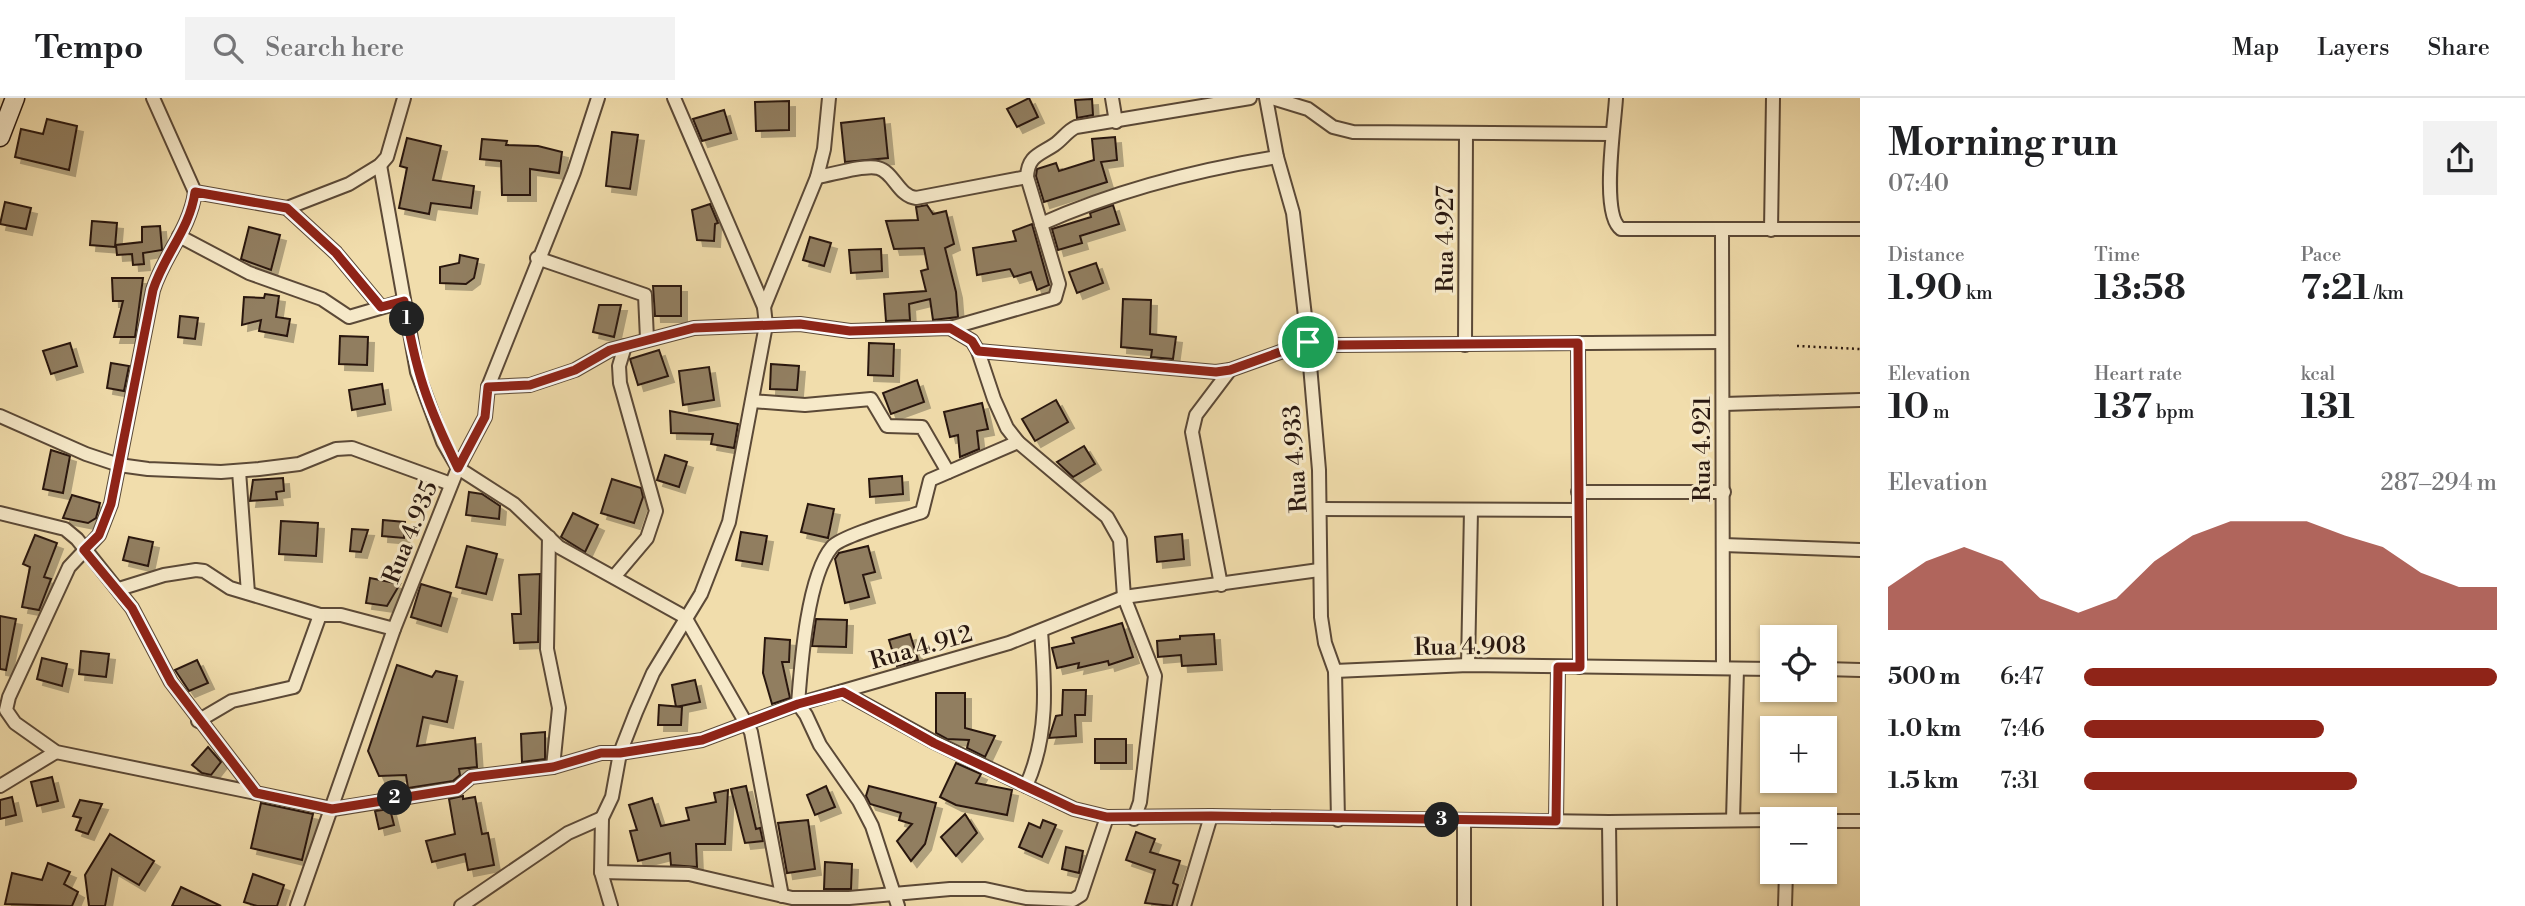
<!DOCTYPE html>
<meta charset="utf-8">
<style>
body{margin:0;font-family:"Libre Bodoni",serif;background:#f2f2f2;color:#202124;height:100vh;display:flex;flex-direction:column;font-size:26px;white-space:nowrap}
*{box-sizing:border-box;margin:0}
p{font-size:23px;color:#757577}
.icon{flex:none;width:38px;height:38px;fill:none;stroke:currentColor;stroke-width:2;stroke-linecap:round;stroke-linejoin:round}
.map{position:relative;flex:1;overflow:hidden}
.side{display:flex;flex-direction:column;background:#fff;width:665px}
.side>*{flex:none}
.tools{position:absolute;left:1760px;top:527px;display:grid;gap:14px}
.tools a{display:grid;place-items:center;width:77px;height:77px;border-radius:0px;background:#fff;box-shadow:0 2px 5px #0004;font-size:35px}
.pin{position:absolute;display:grid;place-items:center;width:60px;height:60px;color:#fff;margin:-30px;border:4px solid #fff;border-radius:50%;box-shadow:0 2px 7px #0007}
.km{position:absolute;width:35px;height:35px;margin:-18px;border-radius:50%;background:#222;color:#fff;font-size:19px;line-height:35px;text-align:center}
.round{display:grid;place-items:center;flex:none;width:74px;height:74px;border-radius:0px;background:#f2f2f2}
.head{display:flex;align-items:center;justify-content:space-between;height:119px;padding:0 28px}
h1{font-size:38px;font-weight:700;line-height:52px}
.figures{display:grid;grid-template-columns:repeat(3,1fr);gap:10px;height:119px;padding:7px 28px}
.figures div{display:grid;align-content:center}
.figures b{font-size:35px;font-weight:700}
.figures small{font-size:19px;font-weight:400}
.figures p{font-size:19px}
.chart{height:196px;padding:14px 28px}
.chart p{display:flex;justify-content:space-between}
.chart svg{width:100%;height:126px;margin-top:7px;fill:#8f2418;opacity:.7}
ul{padding:0 28px;list-style:none;font-size:23px}
li{display:grid;grid-template-columns:112px 84px 1fr;align-items:center;height:52px}
li i{height:18px;border-radius:9px;background:#8f2418}
header{display:flex;align-items:center;gap:42px;box-sizing:border-box;height:98px;padding:0 35px;background:#fff;border-bottom:2px solid #e0e0e0}
header strong{font-size:33px}
nav{display:flex;gap:38px;margin-inline-start:auto;font-size:24px}
.search{width:490px;height:63px;background:#f2f2f2;display:flex;align-items:center;gap:18px;box-sizing:border-box;padding:0 24px;border-radius:0px;color:#757577;font-size:26px}
main{display:flex;flex:1;min-height:0}
.map>svg:first-child{display:block}
.building{fill:#917e61;stroke:#291810;stroke-width:2;filter:url(#shadow)}
.lines{fill:none;stroke-linecap:round;stroke-linejoin:round}
.minor-casing{stroke:#5b4937;stroke-width:16}
.secondary-casing{stroke:#291810;stroke-width:21}
.path{stroke:#291810;stroke-width:2.5;stroke-dasharray:2 3.5;stroke-linecap:butt}
.minor{stroke:#f6e9c9;stroke-width:12}
.secondary{stroke:#f6e9c9;stroke-width:18}
.route-casing{stroke:#fff;stroke-width:14}
.route{stroke:#8f2418;stroke-width:9}
.labels{text-anchor:middle;stroke-width:6;stroke-linejoin:round;paint-order:stroke}
.street-label{font-size:24px;fill:#291810;stroke:#f6e9c9}
</style>
<header>
<strong>Tempo</strong>
<div class="search"><svg class="icon" aria-label="search" viewBox="0 0 24 24"><circle cx="10" cy="10" r="6"/><path d="M15 15l6 6"/></svg>Search here</div>
<nav><a>Map</a><a>Layers</a><a>Share</a></nav>
</header>
<main>
<div class="map">
<svg width="1860" height="808" viewBox="0 0 1860 808">
<defs>
<filter id="shadow"><feDropShadow dx="6" dy="6" stdDeviation="0" flood-color="#0004"/></filter>
</defs>
<rect width="100%" height="100%" fill="#f1ddac"/>
<filter id="stains"><feTurbulence type="fractalNoise" baseFrequency=".00286" numOctaves="4"/><feColorMatrix values="0 0 0 0 .2 0 0 0 0 .09 0 0 0 0 .02 0 0 0 .5 -.17"/></filter>
<radialGradient id="worn" r=".72"><stop offset=".6" stop-color="#630" stop-opacity="0"/><stop offset="1" stop-color="#630" stop-opacity=".3"/></radialGradient>
<g class="building">
<path d="M 1029,0 L 1038,19 L 1017,29 L 1007,11 Z"/>
<path d="M 1092,1 L 1093,17 L 1077,20 L 1075,2 Z"/>
<path d="M 789,3 L 789,32 L 756,33 L 755,4 Z"/>
<path d="M 724,12 L 731,35 L 702,43 L 693,21 Z"/>
<path d="M 884,20 L 888,60 L 845,64 L 841,25 Z"/>
<path d="M 47,21 L 77,28 L 69,72 L 15,59 L 21,31 L 43,36 Z"/>
<path d="M 612,34 L 638,37 L 630,91 L 606,88 Z"/>
<path d="M 1115,39 L 1117,62 L 1101,64 L 1107,84 L 1044,104 L 1036,78 L 1037,71 L 1056,65 L 1059,73 L 1094,62 L 1092,41 Z"/>
<path d="M 407,40 L 441,48 L 433,82 L 474,88 L 471,110 L 431,105 L 429,116 L 399,110 L 407,70 L 400,68 Z"/>
<path d="M 482,41 L 507,43 L 506,47 L 538,48 L 562,54 L 559,75 L 530,71 L 530,97 L 502,97 L 501,63 L 480,61 Z"/>
<path d="M 5,104 L 31,110 L 26,131 L 0,126 Z"/>
<path d="M 710,106 L 718,125 L 715,126 L 714,143 L 697,142 L 692,112 Z"/>
<path d="M 927,107 L 933,116 L 946,113 L 954,146 L 945,150 L 956,194 L 958,219 L 933,222 L 930,201 L 909,206 L 910,222 L 886,223 L 884,196 L 926,193 L 921,173 L 928,171 L 924,150 L 894,151 L 886,123 L 918,122 L 916,109 Z"/>
<path d="M 1113,107 L 1119,126 L 1080,138 L 1082,145 L 1058,152 L 1052,131 L 1091,119 L 1090,115 Z"/>
<path d="M 92,123 L 117,125 L 115,149 L 90,147 Z"/>
<path d="M 1032,126 L 1049,187 L 1037,192 L 1031,174 L 1014,179 L 1010,171 L 977,177 L 973,150 L 1016,143 L 1013,133 Z"/>
<path d="M 160,128 L 162,152 L 143,155 L 144,166 L 133,167 L 132,156 L 117,157 L 116,147 L 142,144 L 142,129 Z"/>
<path d="M 249,129 L 280,137 L 271,172 L 241,161 Z"/>
<path d="M 810,139 L 831,145 L 824,168 L 803,162 Z"/>
<path d="M 881,151 L 882,173 L 851,175 L 849,152 Z"/>
<path d="M 460,157 L 478,161 L 474,180 L 466,186 L 440,185 L 440,169 L 459,165 Z"/>
<path d="M 1096,165 L 1103,185 L 1077,195 L 1069,174 Z"/>
<path d="M 112,180 L 143,180 L 135,239 L 114,239 L 123,203 L 113,203 Z"/>
<path d="M 653,188 L 681,188 L 681,218 L 655,218 Z"/>
<path d="M 265,196 L 279,198 L 276,219 L 290,221 L 287,238 L 259,233 L 261,222 L 242,227 L 244,199 L 264,200 Z"/>
<path d="M 1123,201 L 1151,202 L 1150,236 L 1176,239 L 1173,261 L 1151,259 L 1152,252 L 1121,249 Z"/>
<path d="M 599,207 L 621,207 L 614,239 L 593,234 Z"/>
<path d="M 180,218 L 198,220 L 195,241 L 178,239 Z"/>
<path d="M 340,238 L 368,239 L 367,267 L 339,266 Z"/>
<path d="M 70,245 L 77,268 L 51,276 L 43,253 Z"/>
<path d="M 869,245 L 894,246 L 893,278 L 868,277 Z"/>
<path d="M 659,252 L 668,278 L 638,287 L 630,261 Z"/>
<path d="M 111,265 L 129,268 L 124,293 L 107,290 Z"/>
<path d="M 771,266 L 799,268 L 797,292 L 770,291 Z"/>
<path d="M 709,269 L 714,302 L 683,307 L 679,273 Z"/>
<path d="M 917,282 L 924,304 L 891,316 L 883,295 Z"/>
<path d="M 382,286 L 385,306 L 352,312 L 349,292 Z"/>
<path d="M 1056,302 L 1068,324 L 1035,343 L 1022,321 Z"/>
<path d="M 982,305 L 988,331 L 977,333 L 979,351 L 960,359 L 958,337 L 950,339 L 944,314 Z"/>
<path d="M 670,313 L 738,326 L 734,350 L 711,346 L 713,336 L 671,335 Z"/>
<path d="M 1084,348 L 1095,366 L 1073,379 L 1057,364 Z"/>
<path d="M 51,352 L 70,358 L 63,395 L 43,391 Z"/>
<path d="M 665,357 L 687,364 L 679,389 L 657,382 Z"/>
<path d="M 902,378 L 903,396 L 870,399 L 869,381 Z"/>
<path d="M 283,380 L 284,393 L 276,394 L 277,401 L 250,403 L 253,382 Z"/>
<path d="M 612,381 L 641,390 L 643,399 L 634,425 L 601,415 Z"/>
<path d="M 469,394 L 482,396 L 500,408 L 499,421 L 466,417 Z"/>
<path d="M 72,397 L 100,405 L 96,420 L 88,425 L 63,420 Z"/>
<path d="M 808,406 L 834,411 L 828,440 L 801,434 Z"/>
<path d="M 573,415 L 598,427 L 585,454 L 561,439 Z"/>
<path d="M 383,422 L 405,424 L 404,440 L 382,438 Z"/>
<path d="M 281,423 L 318,425 L 316,458 L 279,456 Z"/>
<path d="M 352,431 L 368,432 L 361,454 L 350,453 Z"/>
<path d="M 741,434 L 767,438 L 762,466 L 736,462 Z"/>
<path d="M 1182,436 L 1184,461 L 1157,464 L 1155,439 Z"/>
<path d="M 35,437 L 57,445 L 44,479 L 51,481 L 39,512 L 22,509 L 30,469 L 23,466 Z"/>
<path d="M 129,439 L 153,444 L 148,468 L 123,462 Z"/>
<path d="M 467,448 L 497,456 L 486,496 L 456,489 Z"/>
<path d="M 868,448 L 875,474 L 863,477 L 869,499 L 845,505 L 835,461 L 839,455 Z"/>
<path d="M 540,476 L 538,544 L 514,545 L 512,516 L 521,516 L 519,477 Z"/>
<path d="M 370,480 L 400,486 L 387,508 L 366,505 Z"/>
<path d="M 421,486 L 451,495 L 441,528 L 411,519 Z"/>
<path d="M 0,518 L 16,521 L 6,572 L 0,571 Z"/>
<path d="M 816,521 L 847,522 L 846,549 L 812,548 Z"/>
<path d="M 1122,525 L 1133,559 L 1109,567 L 1108,563 L 1078,570 L 1079,565 L 1057,570 L 1052,550 L 1074,545 L 1072,540 Z"/>
<path d="M 910,536 L 918,562 L 897,568 L 889,542 Z"/>
<path d="M 1214,536 L 1216,566 L 1182,568 L 1181,557 L 1158,559 L 1157,543 L 1180,541 L 1180,538 Z"/>
<path d="M 765,540 L 790,542 L 789,564 L 782,564 L 790,600 L 772,606 L 763,575 Z"/>
<path d="M 81,553 L 109,556 L 106,579 L 79,576 Z"/>
<path d="M 42,560 L 67,566 L 62,588 L 37,581 Z"/>
<path d="M 197,562 L 208,585 L 189,593 L 175,572 Z"/>
<path d="M 397,567 L 432,579 L 436,573 L 457,578 L 447,624 L 423,619 L 417,648 L 475,640 L 477,669 L 459,671 L 460,677 L 453,683 L 408,690 L 406,677 L 379,678 L 368,653 Z"/>
<path d="M 695,582 L 700,604 L 676,609 L 672,587 Z"/>
<path d="M 1063,592 L 1086,592 L 1085,617 L 1075,617 L 1076,638 L 1049,640 L 1056,618 L 1062,617 Z"/>
<path d="M 936,595 L 965,595 L 965,630 L 995,638 L 985,659 L 967,650 L 969,642 L 947,641 L 936,635 Z"/>
<path d="M 659,607 L 682,609 L 681,627 L 658,627 Z"/>
<path d="M 545,634 L 545,661 L 522,664 L 521,636 Z"/>
<rect x="1095" y="641" width="31" height="24"/>
<path d="M 208,649 L 221,664 L 211,677 L 202,675 L 192,667 Z"/>
<path d="M 956,665 L 981,676 L 976,685 L 1012,692 L 1007,717 L 956,707 L 940,699 Z"/>
<path d="M 52,679 L 58,703 L 37,708 L 31,684 Z"/>
<path d="M 746,688 L 756,731 L 760,730 L 763,743 L 745,745 L 731,691 Z"/>
<path d="M 826,688 L 835,709 L 815,717 L 807,697 Z"/>
<path d="M 869,688 L 936,705 L 925,746 L 911,763 L 897,743 L 912,726 L 899,722 L 901,715 L 870,706 L 866,698 Z"/>
<path d="M 728,692 L 725,746 L 696,746 L 697,769 L 671,767 L 670,755 L 638,763 L 630,733 L 637,732 L 629,707 L 652,700 L 661,728 L 689,722 L 686,710 L 716,704 L 714,695 Z"/>
<path d="M 463,698 L 463,701 L 475,699 L 482,736 L 488,735 L 494,767 L 468,772 L 465,756 L 432,764 L 426,743 L 455,736 L 449,701 Z"/>
<path d="M 12,699 L 16,717 L 0,721 L 0,702 Z"/>
<path d="M 80,702 L 102,706 L 88,736 L 76,732 L 81,720 L 73,718 Z"/>
<path d="M 261,705 L 313,716 L 302,762 L 251,750 Z"/>
<path d="M 390,711 L 394,727 L 379,731 L 375,713 Z"/>
<path d="M 965,716 L 977,735 L 956,758 L 941,739 Z"/>
<path d="M 808,722 L 815,771 L 787,775 L 778,725 Z"/>
<path d="M 1043,722 L 1056,727 L 1042,759 L 1019,749 L 1029,725 L 1040,730 Z"/>
<path d="M 1136,734 L 1155,741 L 1150,754 L 1180,763 L 1173,785 L 1178,787 L 1172,808 L 1145,805 L 1155,772 L 1126,762 Z"/>
<path d="M 110,736 L 154,763 L 139,787 L 112,771 L 105,808 L 89,808 L 85,777 Z"/>
<path d="M 1066,749 L 1083,753 L 1079,775 L 1062,771 Z"/>
<path d="M 825,764 L 852,766 L 851,791 L 824,791 Z"/>
<path d="M 48,765 L 70,774 L 64,786 L 78,794 L 72,808 L 5,806 L 12,775 L 42,782 Z"/>
<path d="M 253,776 L 284,787 L 277,808 L 257,808 L 244,804 Z"/>
<path d="M 181,789 L 221,808 L 172,808 Z"/>
</g>
<g class="lines">
<defs>
<g id="minor">
<path d="M 153,0 L 195,94 L 287,110 L 349,86 L 380,67 L 387,59 L 404,0"/>
<path d="M 1112,0 L 1116,24"/>
<path d="M 1266,0 L 1277,59 L 1293,115 L 1308,244 L 1319,372 L 1321,519 L 1325,545 L 1335,573 L 1338,722"/>
<path d="M 1272,0 L 1308,11 L 1333,29 L 1353,34 L 1611,36"/>
<path d="M 1616,0 C 1615,24 1600,117 1621,131 L 1860,131"/>
<path d="M 380,67 L 417,274 L 443,344 L 458,370 L 514,406 L 559,449 L 685,519 L 751,634 L 782,798"/>
<path d="M 817,79 C 831,77 865,66 878,70 C 894,74 898,98 916,100 L 1027,79"/>
<path d="M 195,94 C 190,131 164,157 153,192 L 111,406 L 99,437 L 69,469 L 9,599 L 6,612 L 15,625 L 56,654 L 256,695"/>
<path d="M 287,110 L 336,155 L 381,209"/>
<path d="M 1041,126 C 1117,92 1195,72 1277,59"/>
<path d="M 1771,132 L 1773,0"/>
<path d="M 1722,133 L 1723,570"/>
<path d="M 179,138 L 249,175 L 322,201 L 349,219 L 404,203"/>
<path d="M 537,160 L 645,197 L 647,241"/>
<path d="M 764,209 L 817,79 L 824,51 L 829,0"/>
<path d="M 950,230 L 1055,200 L 1059,186 L 1027,79 C 1028,58 1039,57 1054,47 C 1063,41 1067,33 1076,29 L 1250,0"/>
<path d="M 1578,245 L 1580,569"/>
<path d="M 1465,247 L 1466,35"/>
<path d="M 978,253 L 1216,274 L 1230,272 L 1308,244 L 1338,247 L 1722,244"/>
<path d="M 488,289 L 530,287 L 575,272 L 610,252 L 694,230 L 800,226 L 850,233 L 950,230 L 972,243 L 978,253 L 994,301 L 1007,330 L 1018,344 L 1107,419 L 1120,442 L 1124,499 L 1155,578 L 1140,704 L 1134,721"/>
<path d="M 752,303 L 805,307 L 871,301 L 887,328 L 922,329 L 948,374"/>
<path d="M 1724,306 L 1860,302"/>
<path d="M 0,318 L 86,356 L 119,367 L 148,371 L 221,374 L 259,371 L 299,366 L 336,351 L 352,350 L 451,386"/>
<path d="M 239,373 L 248,495"/>
<path d="M 1578,394 L 1724,394"/>
<path d="M 1320,411 L 1579,412"/>
<path d="M 0,415 L 65,431 L 77,441 L 132,510 L 171,584 L 256,695 L 333,711 L 457,691 L 471,679 L 553,669 L 601,655 L 620,655 L 702,642 L 798,606 L 1009,545 L 1124,499 L 1319,472"/>
<path d="M 549,439 L 547,551 L 559,610 L 553,669"/>
<path d="M 1723,447 L 1860,452"/>
<path d="M 614,479 L 647,440 L 656,413 L 620,285 L 619,268 L 625,248"/>
<path d="M 1221,487 L 1192,334 L 1196,317 L 1230,272"/>
<path d="M 119,491 L 164,477 L 196,472 L 204,473 L 230,490 L 320,517 L 341,517 L 394,531"/>
<path d="M 1468,567 L 1471,412"/>
<path d="M 1825,571 L 1860,572"/>
<path d="M 1335,573 L 1468,567 L 1773,571"/>
<path d="M 843,594 L 934,644 L 1074,711 L 1107,719 L 1211,718 L 1609,724 L 1773,722"/>
<path d="M 198,623 L 232,603 L 294,589 L 320,517"/>
<path d="M 0,688 L 56,654"/>
<path d="M 1026,688 C 1049,638 1045,586 1041,533"/>
<path d="M 1733,722 L 1737,571"/>
<path d="M 1556,723 L 1558,569"/>
<path d="M 1825,723 L 1860,723"/>
<path d="M 1609,724 L 1610,808"/>
<path d="M 601,774 L 689,776 L 792,800 L 849,800 L 950,791 L 985,791 L 1026,800 L 1073,802 L 1081,797 L 1107,719"/>
<path d="M 297,808 L 394,531 L 458,370 L 485,319 L 488,289 L 574,74 L 598,0"/>
<path d="M 461,808 L 568,735 L 602,720"/>
<path d="M 611,808 L 601,774 L 602,720 L 612,699 L 620,655 L 636,614 L 653,575 L 701,496 L 729,424 L 766,227 L 764,209 L 674,0"/>
<path d="M 898,808 L 872,728 L 859,703 L 820,647 L 806,617 L 798,606 C 801,567 807,479 832,449 C 841,438 904,420 922,414 L 930,382 L 1018,344"/>
<path d="M 1184,808 L 1211,718"/>
<path d="M 1464,808 L 1464,722"/>
<path d="M 1785,808 L 1786,774"/>
</g>
<path id="secondary" d="M 0,39 L 15,0"/>
</defs>
<use href="#minor" class="minor-casing"/>
<use href="#secondary" class="secondary-casing"/>
<path class="path" d="M 1797,248 L 1860,251"/>
<use href="#minor" class="minor"/>
<use href="#secondary" class="secondary"/>
</g>
<g class="lines">
<defs>
<path id="route" d="M 195,94 L 287,110 L 336,155 L 381,209 L 404,203 C 415,272 427,307 458,370 L 485,319 L 488,289 L 530,287 L 575,272 L 610,252 L 694,230 L 800,226 L 850,233 L 950,230 L 972,243 L 978,253 L 1216,274 L 1230,272 L 1308,244 L 1338,247 L 1578,245 L 1580,569 L 1558,569 L 1556,723 L 1211,718 L 1107,719 L 1074,711 L 934,645 L 843,594 L 798,606 L 702,642 L 620,655 L 601,655 L 553,669 L 471,679 L 457,691 L 332,711 L 256,695 L 171,584 L 132,510 L 84,452 L 99,437 L 111,406 L 153,192 C 164,157 190,131 195,94 Z"/>
</defs>
<use href="#route" class="route-casing"/>
<use href="#route" class="route"/>
</g>
<g class="labels">
<g class="street-label">
<text transform="translate(1445 141) rotate(-90)" y="8">Rua 4.927</text>
<text transform="translate(1702 351) rotate(-90)" y="8">Rua 4.921</text>
<text transform="translate(1295 361) rotate(-94)" y="8">Rua 4.933</text>
<text transform="translate(410 434) rotate(-68)" y="8">Rua 4.935</text>
<text transform="translate(1470 548) rotate(-1)" y="8">Rua 4.908</text>
<text transform="translate(921 549) rotate(-16)" y="8">Rua 4.912</text>
</g>
</g>
<rect width="100%" height="100%" filter="url(#stains)"/>
<rect width="100%" height="100%" fill="url(#worn)"/>
</svg>
<div class="tools">
<a><svg class="icon" aria-label="locate" viewBox="0 0 24 24"><circle cx="12" cy="12" r="6"/><path d="M12 2v4M12 18v4M2 12h4M18 12h4"/></svg></a>
<a>+</a>
<a>−</a>
</div>
<div class="pin" style="left:1308px;top:244px;background:#1e9e55"><svg class="icon" aria-label="arrive" viewBox="0 0 24 24"><path d="M6 21V4h12l-3 4 3 4H6"/></svg></div>
<b class="km" style="left:407px;top:221px">1</b>
<b class="km" style="left:395px;top:700px">2</b>
<b class="km" style="left:1442px;top:722px">3</b>
</div>
<section class="side">
<div class="head"><div><h1>Morning run</h1><p>07:40</p></div><a class="round"><svg class="icon" aria-label="share" viewBox="0 0 24 24"><path d="M12 15V3M7 8l5-5 5 5M5 13v7h14v-7"/></svg></a></div>
<div class="figures">
<div><p>Distance</p><b>1.90<small> km</small></b></div>
<div><p>Time</p><b>13:58</b></div>
<div><p>Pace</p><b>7:21<small> /km</small></b></div>
</div>
<div class="figures">
<div><p>Elevation</p><b>10<small> m</small></b></div>
<div><p>Heart rate</p><b>137<small> bpm</small></b></div>
<div><p>kcal</p><b>131</b></div>
</div>
<div class="chart"><p><span>Elevation</span>287–294 m</p>
<svg viewBox="0 0 160 44" preserveAspectRatio="none"><path d="M0 44V29L10 20L20 15L30 20L40 33L50 38L60 33L70 20L80 11L90 6L100 6L110 6L120 11L130 15L140 24L150 29L160 29V44z"/></svg>
</div>
<ul>
<li><b>500 m</b>6:47<i style="width:100%"></i></li>
<li><b>1.0 km</b>7:46<i style="width:58%"></i></li>
<li><b>1.5 km</b>7:31<i style="width:66%"></i></li>
</ul>
</section>
</main>
